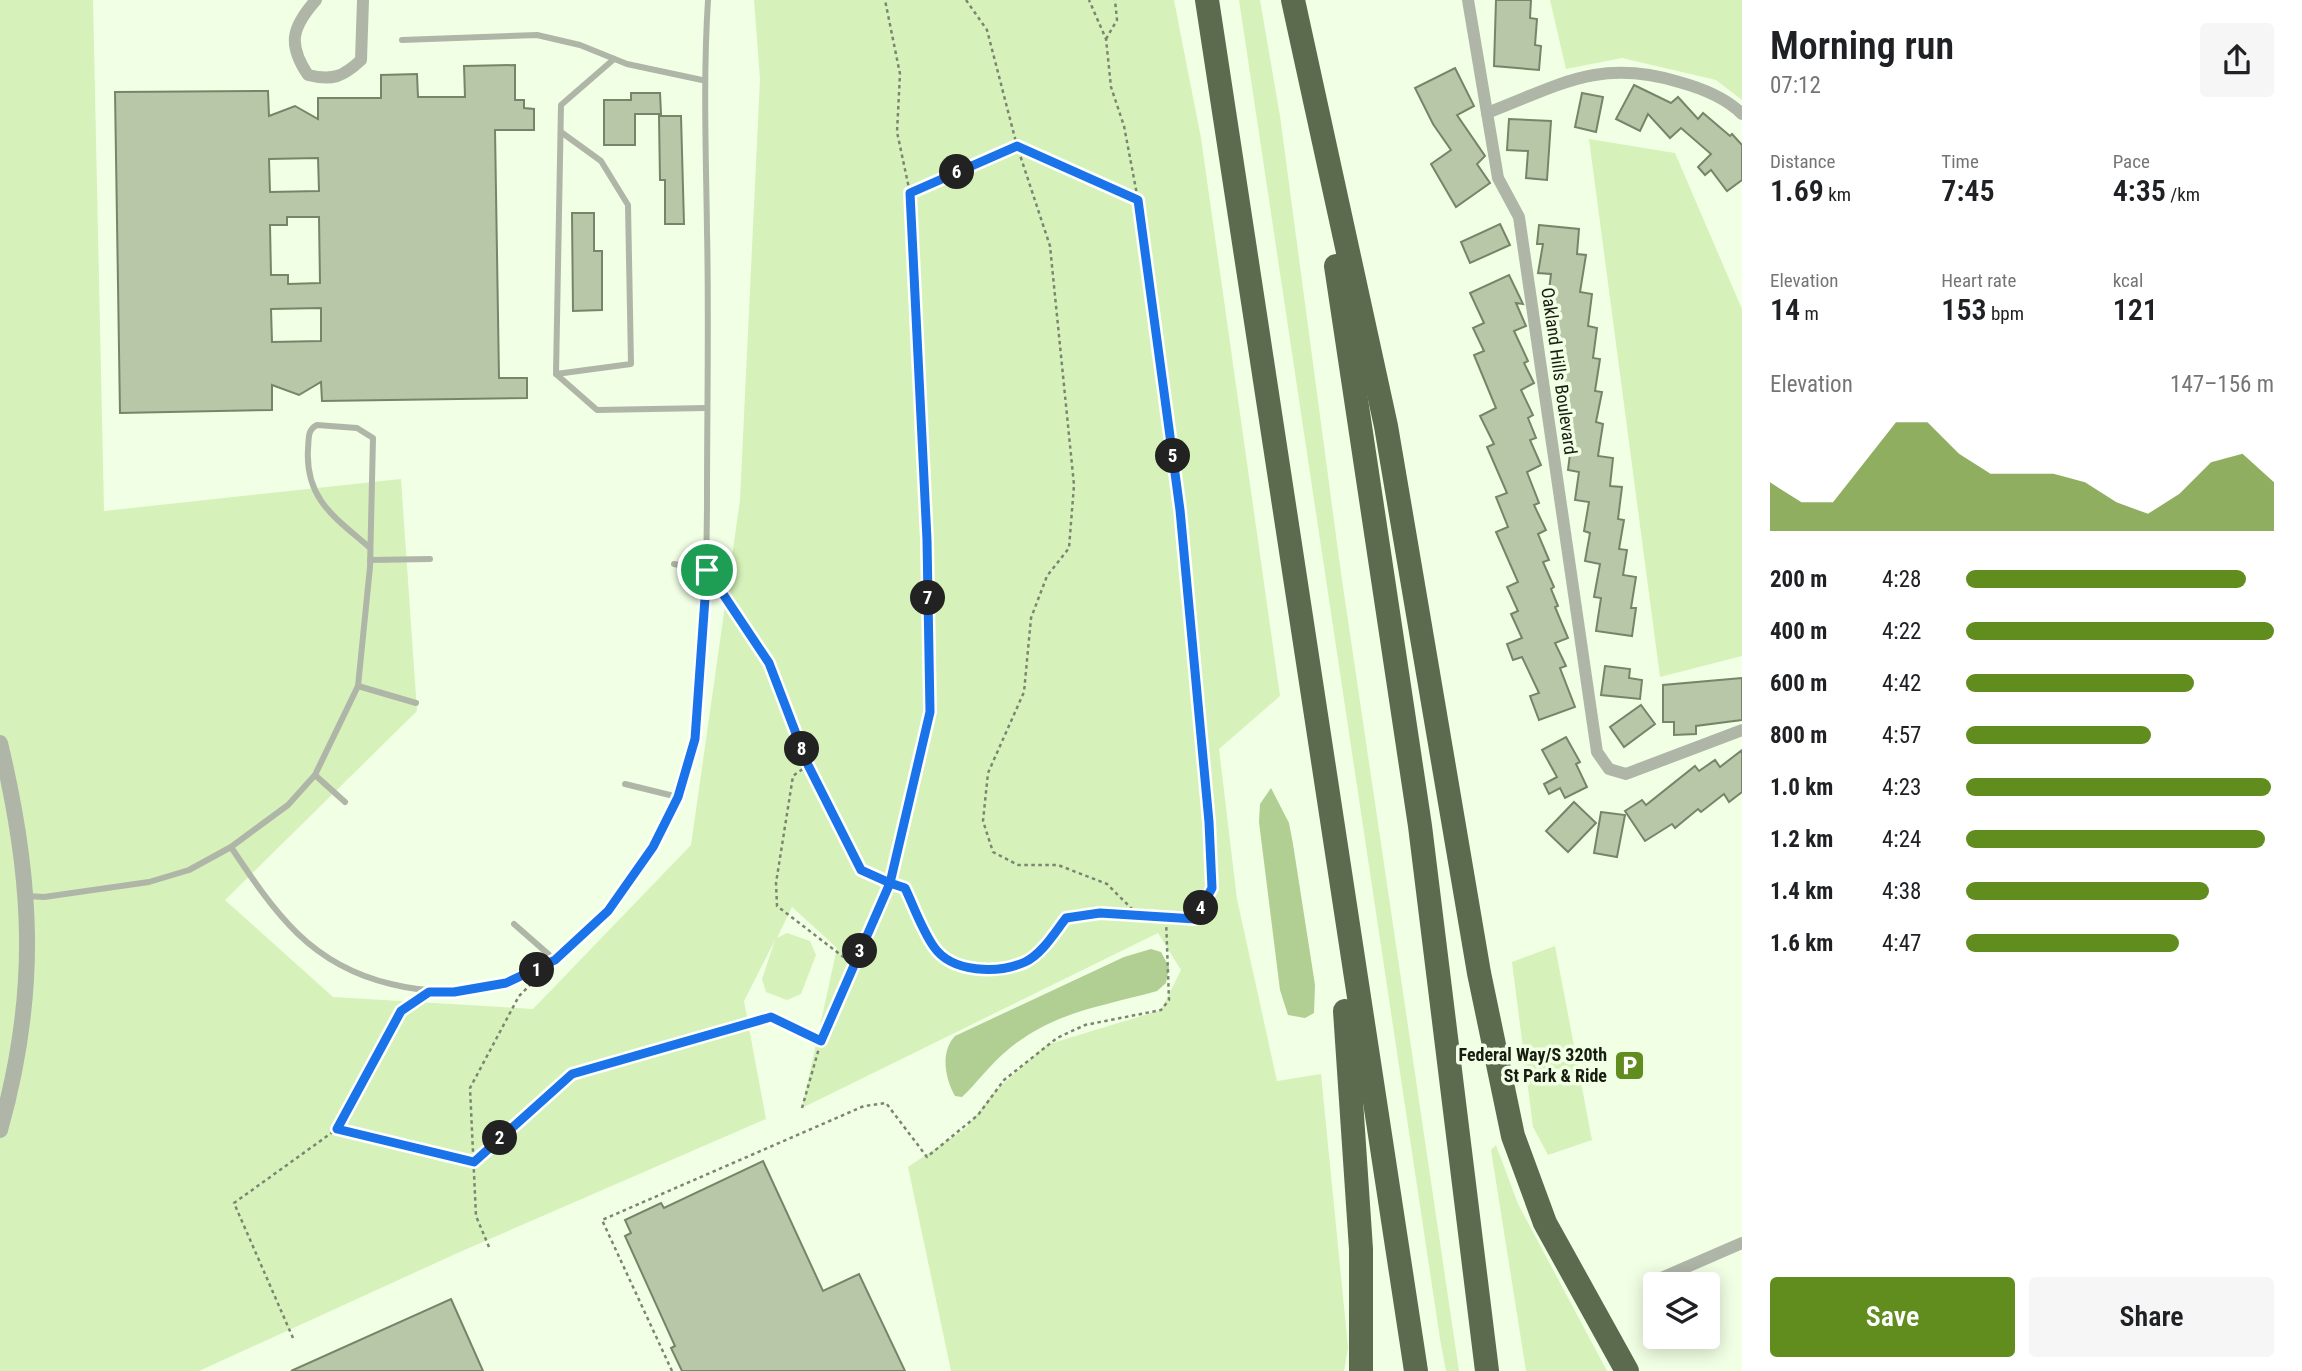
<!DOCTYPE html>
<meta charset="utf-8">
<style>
body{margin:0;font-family:"Roboto Condensed",sans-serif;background:#f6f6f6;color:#202124;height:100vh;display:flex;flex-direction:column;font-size:26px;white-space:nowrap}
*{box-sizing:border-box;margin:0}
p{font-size:23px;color:#757577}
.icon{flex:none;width:38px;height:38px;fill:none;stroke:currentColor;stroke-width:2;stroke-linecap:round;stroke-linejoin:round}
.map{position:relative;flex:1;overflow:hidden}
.side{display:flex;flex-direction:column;background:#fff;width:560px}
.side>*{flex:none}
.buttons{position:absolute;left:1643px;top:1272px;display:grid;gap:14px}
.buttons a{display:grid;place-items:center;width:77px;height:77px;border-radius:7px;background:#fff;box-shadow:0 4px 18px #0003;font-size:35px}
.pin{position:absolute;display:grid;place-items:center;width:60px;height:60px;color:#fff;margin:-30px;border:4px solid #fff;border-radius:50%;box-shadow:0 2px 7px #0007}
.km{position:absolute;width:35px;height:35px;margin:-18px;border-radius:50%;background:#222;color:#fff;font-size:19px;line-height:35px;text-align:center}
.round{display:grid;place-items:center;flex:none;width:74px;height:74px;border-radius:7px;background:#f6f6f6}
.headline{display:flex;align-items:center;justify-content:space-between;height:119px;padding:0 28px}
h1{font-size:38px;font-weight:600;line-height:52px}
.figures{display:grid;grid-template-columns:repeat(3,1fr);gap:10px;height:119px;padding:7px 28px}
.figures div{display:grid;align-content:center}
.figures b{font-size:30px;font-weight:600}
.figures small{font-size:19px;font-weight:400}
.figures p{font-size:19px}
.chart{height:196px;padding:14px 28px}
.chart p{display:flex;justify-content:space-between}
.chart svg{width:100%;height:126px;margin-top:7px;fill:#618d1e;opacity:.7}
.action{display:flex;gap:14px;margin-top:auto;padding:14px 28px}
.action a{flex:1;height:80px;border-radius:7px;background:#618d1e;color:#fff;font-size:28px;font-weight:600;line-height:80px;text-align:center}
.action a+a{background:#f6f6f6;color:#202124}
ul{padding:0 28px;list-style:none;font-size:23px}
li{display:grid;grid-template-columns:112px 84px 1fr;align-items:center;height:52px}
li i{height:18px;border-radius:9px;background:#618d1e}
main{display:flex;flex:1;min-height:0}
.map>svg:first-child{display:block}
.green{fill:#d6f2ba}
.water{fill:#b1ce93}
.building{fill:#b7c7a7;stroke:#768568;stroke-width:2;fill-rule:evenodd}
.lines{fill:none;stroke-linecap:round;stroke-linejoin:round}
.path{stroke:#7c8572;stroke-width:2.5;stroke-dasharray:3.5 3.5;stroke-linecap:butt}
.service{stroke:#afb6a8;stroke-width:6}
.minor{stroke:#afb6a8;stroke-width:12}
.tertiary{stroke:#afb6a8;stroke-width:16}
.motorway{stroke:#5c6a4e;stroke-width:24}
.route-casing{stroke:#fff;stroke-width:14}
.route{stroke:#1a73e8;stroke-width:9}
.labels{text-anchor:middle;stroke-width:7;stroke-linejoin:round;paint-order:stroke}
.street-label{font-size:18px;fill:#181d12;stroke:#f1ffe4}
.poi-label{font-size:18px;font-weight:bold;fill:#181d12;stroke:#f1ffe4;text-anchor:end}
</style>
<main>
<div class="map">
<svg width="1742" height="1371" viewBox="0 0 1742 1371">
<rect width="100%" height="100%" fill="#f1ffe4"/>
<g class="green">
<path d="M 0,0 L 93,0 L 104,511 L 401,479 L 417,711 L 225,900 L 333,997 L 533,1009 L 691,845 L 740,500 L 760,79 L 754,0 L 1174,0 L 1201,138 L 1280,696 L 1219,749 L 1237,899 L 1277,1081 L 1321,1074 L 1348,1347 L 1344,1371 L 951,1371 L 908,1167 L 966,1128 L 995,1091 L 1046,1045 L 1161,1010 L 1181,970 L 1158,933 L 802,1108 L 837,948 L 792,907 L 777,938 L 787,933 L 810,941 L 816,955 L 801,994 L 787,1000 L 766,992 L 762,979 L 775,940 L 744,1001 L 766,1119 L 462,1251 L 199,1371 L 0,1371 Z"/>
<path d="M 1239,0 L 1260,0 L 1280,116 L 1341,573 L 1459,1371 L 1446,1371 L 1440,1339 Z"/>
<path d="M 1550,0 L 1742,0 L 1742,100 L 1716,80 L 1622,58 L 1566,69 Z"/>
<path d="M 1589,139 L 1675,153 L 1742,309 L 1742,656 L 1660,677 Z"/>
<path d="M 1555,946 L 1592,1140 L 1548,1155 L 1533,1127 L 1512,962 Z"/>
<path d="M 1496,1145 L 1518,1204 L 1607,1371 L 1526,1371 L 1491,1150 Z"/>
</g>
<g class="water">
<path d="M 1271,788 L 1289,823 L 1293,844 L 1315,985 L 1314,1013 L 1305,1018 L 1288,1015 L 1280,990 L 1259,822 L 1260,804 Z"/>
<path d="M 1151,949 L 1161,952 L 1169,967 L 1166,983 L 1157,991 C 1100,1007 1050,1012 1003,1054 C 988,1067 976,1084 962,1097 L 955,1096 C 945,1078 940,1052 955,1036 L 1124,957 Z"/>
</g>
<g class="building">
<path d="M 1496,0 L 1531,0 L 1530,18 L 1537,19 L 1535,45 L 1541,46 L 1539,70 L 1494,66 Z"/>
<path d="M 515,65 L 515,100 L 524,100 L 524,108 L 534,109 L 534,130 L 495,130 L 499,378 L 527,378 L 527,398 L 322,401 L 321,382 L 299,395 L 272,385 L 272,410 L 120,413 L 115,92 L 268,91 L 269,116 L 295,106 L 318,119 L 318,98 L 381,98 L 381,75 L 417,74 L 418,97 L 465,97 L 464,66 ZM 318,158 L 319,191 L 270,192 L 269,159 ZM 287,217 L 319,217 L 320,283 L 288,284 L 288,275 L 271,275 L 270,225 L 287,225 ZM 321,308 L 321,341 L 272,342 L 271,309 Z"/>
<path d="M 1455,68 L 1474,106 L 1457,115 L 1485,156 L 1477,164 L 1490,183 L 1456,207 L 1431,164 L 1451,150 L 1433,124 L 1415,88 Z"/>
<path d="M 1634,85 L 1671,103 L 1678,97 L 1698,119 L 1703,113 L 1730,136 L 1732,134 L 1742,145 L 1742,180 L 1727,191 L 1711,170 L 1705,175 L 1698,167 L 1711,154 L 1681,128 L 1670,138 L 1648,114 L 1640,131 L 1616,119 Z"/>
<path d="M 631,93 L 660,93 L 661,114 L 635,114 L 635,145 L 604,145 L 604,100 L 631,100 Z"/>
<path d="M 1582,93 L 1603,97 L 1596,132 L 1575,127 Z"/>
<path d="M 659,116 L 681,116 L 684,224 L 665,224 L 665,180 L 660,180 Z"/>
<path d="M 1509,119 L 1551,121 L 1547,180 L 1526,178 L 1528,151 L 1507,150 Z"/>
<path d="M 572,213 L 594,213 L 594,251 L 602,251 L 602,310 L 573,311 Z"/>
<path d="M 1500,224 L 1510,245 L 1470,263 L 1461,242 Z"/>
<path d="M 1539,225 L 1579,229 L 1577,254 L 1586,255 L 1580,292 L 1592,294 L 1588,326 L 1597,328 L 1593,358 L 1600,359 L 1595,391 L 1602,392 L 1596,422 L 1603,424 L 1598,456 L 1613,458 L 1610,486 L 1622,487 L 1618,519 L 1624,520 L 1619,549 L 1627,550 L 1623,575 L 1636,577 L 1631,608 L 1636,608 L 1632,636 L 1596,631 L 1601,598 L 1594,597 L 1600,564 L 1585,561 L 1590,533 L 1584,531 L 1589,502 L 1575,500 L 1579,472 L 1568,470 L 1572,438 L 1563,437 L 1569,404 L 1559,402 L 1565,367 L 1557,371 L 1561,342 L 1554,341 L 1558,309 L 1547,307 L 1551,274 L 1538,273 L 1543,244 L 1537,244 Z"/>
<path d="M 1509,275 L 1523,304 L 1516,303 L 1526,326 L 1514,331 L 1528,361 L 1524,363 L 1534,383 L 1521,390 L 1533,415 L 1528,418 L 1536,438 L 1530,440 L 1541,465 L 1527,472 L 1539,503 L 1534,505 L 1546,530 L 1538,534 L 1549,560 L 1543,562 L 1554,587 L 1551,589 L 1558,606 L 1555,607 L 1568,638 L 1555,643 L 1566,666 L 1560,668 L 1575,707 L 1539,720 L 1530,696 L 1539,693 L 1522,657 L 1513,660 L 1507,644 L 1522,638 L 1511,614 L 1518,611 L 1507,587 L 1518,582 L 1496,532 L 1508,527 L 1496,497 L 1507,493 L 1487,447 L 1494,444 L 1480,416 L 1496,408 L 1474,355 L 1484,351 L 1473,328 L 1484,323 L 1470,293 Z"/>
<path d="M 1605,666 L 1630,669 L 1629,678 L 1642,680 L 1640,699 L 1601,695 Z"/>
<path d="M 1742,678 L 1742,720 L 1696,726 L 1696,734 L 1674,735 L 1674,722 L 1663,722 L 1663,685 Z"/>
<path d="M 1641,705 L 1655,724 L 1624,747 L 1610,727 Z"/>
<path d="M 1566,737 L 1580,762 L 1576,764 L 1587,787 L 1565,798 L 1560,788 L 1549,794 L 1544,784 L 1557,777 L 1542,750 Z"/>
<path d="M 1742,750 L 1742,792 L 1729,802 L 1724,794 L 1701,812 L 1698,809 L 1675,828 L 1672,824 L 1645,841 L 1625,811 L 1642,800 L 1646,805 L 1695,766 L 1699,771 L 1715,760 L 1720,767 Z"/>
<path d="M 1574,802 L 1596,823 L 1568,852 L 1546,831 Z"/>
<path d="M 1601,812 L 1625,815 L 1617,857 L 1594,853 Z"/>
<path d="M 763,1161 L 823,1291 L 859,1274 L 905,1371 L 682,1371 L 671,1348 L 675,1346 L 625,1236 L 631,1233 L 625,1220 L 661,1203 L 664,1208 Z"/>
<path d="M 451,1299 L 483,1371 L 291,1371 Z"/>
</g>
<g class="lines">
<g class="path">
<path d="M 966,0 L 987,30 L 1017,146 L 1050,246 L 1074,485 L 1069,548 L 1047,576 L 1031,618 L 1024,692 L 988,773 L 983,821 L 993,852 L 1018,865 L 1058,865 L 1107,884 L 1139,916 L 1195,919 L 1212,888 L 1180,510 L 1138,200 L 1124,126 L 1111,87 L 1106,39 L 1089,0"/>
<path d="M 1106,39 L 1117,20 L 1115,0"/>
<path d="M 911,192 L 1017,146 L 1138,200"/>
<path d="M 717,583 L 769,663 L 808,765 L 861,870 L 905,888 C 914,907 922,930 934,947 C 953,974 997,974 1025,962 C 1042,954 1055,932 1066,918 L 1100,913 L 1139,916"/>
<path d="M 808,765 L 793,776 L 776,883 L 777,906 L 854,965"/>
<path d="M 802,1108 L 821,1041 L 890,883 L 930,712 L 927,540 L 910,193 L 897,132 L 900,74 L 885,0"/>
<path d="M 337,1129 L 401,1011 L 417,1000"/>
<path d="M 489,1247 L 476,1216 L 470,1088 L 519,996 L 533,982"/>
<path d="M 293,1338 L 234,1203 L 337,1129 L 474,1162 L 572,1074 L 771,1017 L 821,1041"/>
<path d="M 672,1371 L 602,1220 L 864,1106 L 886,1103 L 927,1157 L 978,1115 L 1004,1080 L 1057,1038 L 1085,1025 L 1161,1010 L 1169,1000 L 1166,919"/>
</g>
<g class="service">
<path d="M 402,40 L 537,35 L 580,45 L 627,64 L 702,80"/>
<path d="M 614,59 L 561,105 L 556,374 L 597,410 L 707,408"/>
<path d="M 556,374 L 631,364 L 628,205 L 601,161 L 561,132"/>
<path d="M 370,560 L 430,559"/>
<path d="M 674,564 L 707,570"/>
<path d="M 358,686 L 416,703"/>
<path d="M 315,775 L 345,802"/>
<path d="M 625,784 L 678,797"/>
<path d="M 231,847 L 288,805 L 315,775 L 358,686 L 370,567 L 373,438 L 357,428 L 317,425 C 307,430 309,439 308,449 C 305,500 336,518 370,548"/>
<path d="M 27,896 L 44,897 L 149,882 L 189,870 L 231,847 C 275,913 310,965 391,984 C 419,991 445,993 474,989 C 586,974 672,846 694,742 C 698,722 698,700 700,679 C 705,619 707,558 707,497 C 707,409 709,320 707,231 C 706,153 703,78 708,0"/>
<path d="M 514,924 L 555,960"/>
</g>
<g class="minor">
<path d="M 316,0 C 292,27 287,44 308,75 C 332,81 343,77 361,60 L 363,0"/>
<path d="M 1468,0 L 1498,178 L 1519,217 L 1597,752 L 1609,769 L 1626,774 L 1742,730"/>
<path d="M 1487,113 C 1560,85 1599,58 1679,82 C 1701,88 1726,98 1742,114"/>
<path d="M 1659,1279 L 1742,1243"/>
</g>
<path class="tertiary" d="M 0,743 C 33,880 39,992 0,1130"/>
<g class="motorway">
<path d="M 1207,0 L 1416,1371"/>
<path d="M 1293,0 L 1386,426 L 1479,973 L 1513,1136 L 1545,1223 L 1627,1371"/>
<path d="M 1336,266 L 1420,826 L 1487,1371"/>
<path d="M 1345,1011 L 1361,1249 L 1361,1371"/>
</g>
</g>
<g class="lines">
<defs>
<path id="route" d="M 707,570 L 695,739 L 678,797 L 653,847 L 608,911 L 555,960 L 506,983 L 454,992 L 429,992 L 401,1011 L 337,1129 L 474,1162 L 572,1074 L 771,1017 L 821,1041 L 890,883 L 905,888 C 914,907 922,930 934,947 C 952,973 998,974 1025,962 C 1042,954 1055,932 1066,918 L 1100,913 L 1195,919 L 1212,888 L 1209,822 L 1180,510 L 1138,200 L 1017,146 L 910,193 L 927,540 L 930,712 L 890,883 L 861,870 L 808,765 L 769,663 L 707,570"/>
</defs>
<use href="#route" class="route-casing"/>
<use href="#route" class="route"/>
</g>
<defs>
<symbol id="parking-square" viewBox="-11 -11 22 22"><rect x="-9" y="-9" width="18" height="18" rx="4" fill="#618d1e" stroke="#f1ffe4"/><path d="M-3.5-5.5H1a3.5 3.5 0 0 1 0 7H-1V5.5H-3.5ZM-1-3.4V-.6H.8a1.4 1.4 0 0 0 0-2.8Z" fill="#fff"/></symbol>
</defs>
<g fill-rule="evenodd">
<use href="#parking-square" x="1612" y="1048" width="35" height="35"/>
</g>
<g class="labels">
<g class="street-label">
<text transform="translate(1559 371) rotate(82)" y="6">Oakland Hills Boulevard</text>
</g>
<g class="poi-label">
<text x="1607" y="1061">Federal Way/S 320th<tspan x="1607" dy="21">St Park &amp; Ride</tspan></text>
</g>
</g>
</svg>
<div class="buttons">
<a><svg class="icon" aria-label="layers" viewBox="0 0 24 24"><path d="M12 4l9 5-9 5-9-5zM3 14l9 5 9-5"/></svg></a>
</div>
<div class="pin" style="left:707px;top:570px;background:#1e9e55"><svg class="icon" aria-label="arrive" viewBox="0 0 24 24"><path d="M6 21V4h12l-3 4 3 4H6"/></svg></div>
<b class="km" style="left:537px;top:970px">1</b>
<b class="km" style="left:500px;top:1138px">2</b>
<b class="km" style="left:860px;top:951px">3</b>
<b class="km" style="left:1201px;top:908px">4</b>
<b class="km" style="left:1173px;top:456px">5</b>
<b class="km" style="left:957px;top:172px">6</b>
<b class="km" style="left:928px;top:598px">7</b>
<b class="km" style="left:802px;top:749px">8</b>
</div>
<section class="side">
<div class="headline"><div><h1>Morning run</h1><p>07:12</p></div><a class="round"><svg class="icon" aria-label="share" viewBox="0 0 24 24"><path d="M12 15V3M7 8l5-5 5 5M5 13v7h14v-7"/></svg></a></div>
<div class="figures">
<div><p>Distance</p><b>1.69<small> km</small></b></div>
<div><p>Time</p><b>7:45</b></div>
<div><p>Pace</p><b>4:35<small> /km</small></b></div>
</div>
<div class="figures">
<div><p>Elevation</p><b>14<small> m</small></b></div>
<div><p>Heart rate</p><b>153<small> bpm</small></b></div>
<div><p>kcal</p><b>121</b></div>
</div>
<div class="chart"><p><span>Elevation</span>147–156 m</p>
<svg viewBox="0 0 160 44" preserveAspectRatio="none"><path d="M0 44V27L10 34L20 34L30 20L40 6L50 6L60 17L70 24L80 24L90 24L100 27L110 34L120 38L130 31L140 20L150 17L160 27V44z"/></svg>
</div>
<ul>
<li><b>200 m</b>4:28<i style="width:91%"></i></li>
<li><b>400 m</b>4:22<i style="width:100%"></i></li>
<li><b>600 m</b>4:42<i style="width:74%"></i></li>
<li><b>800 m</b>4:57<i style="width:60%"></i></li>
<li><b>1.0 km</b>4:23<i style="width:99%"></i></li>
<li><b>1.2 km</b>4:24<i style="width:97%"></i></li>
<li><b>1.4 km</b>4:38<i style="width:79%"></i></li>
<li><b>1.6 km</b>4:47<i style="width:69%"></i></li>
</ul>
<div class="action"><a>Save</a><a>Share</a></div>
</section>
</main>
